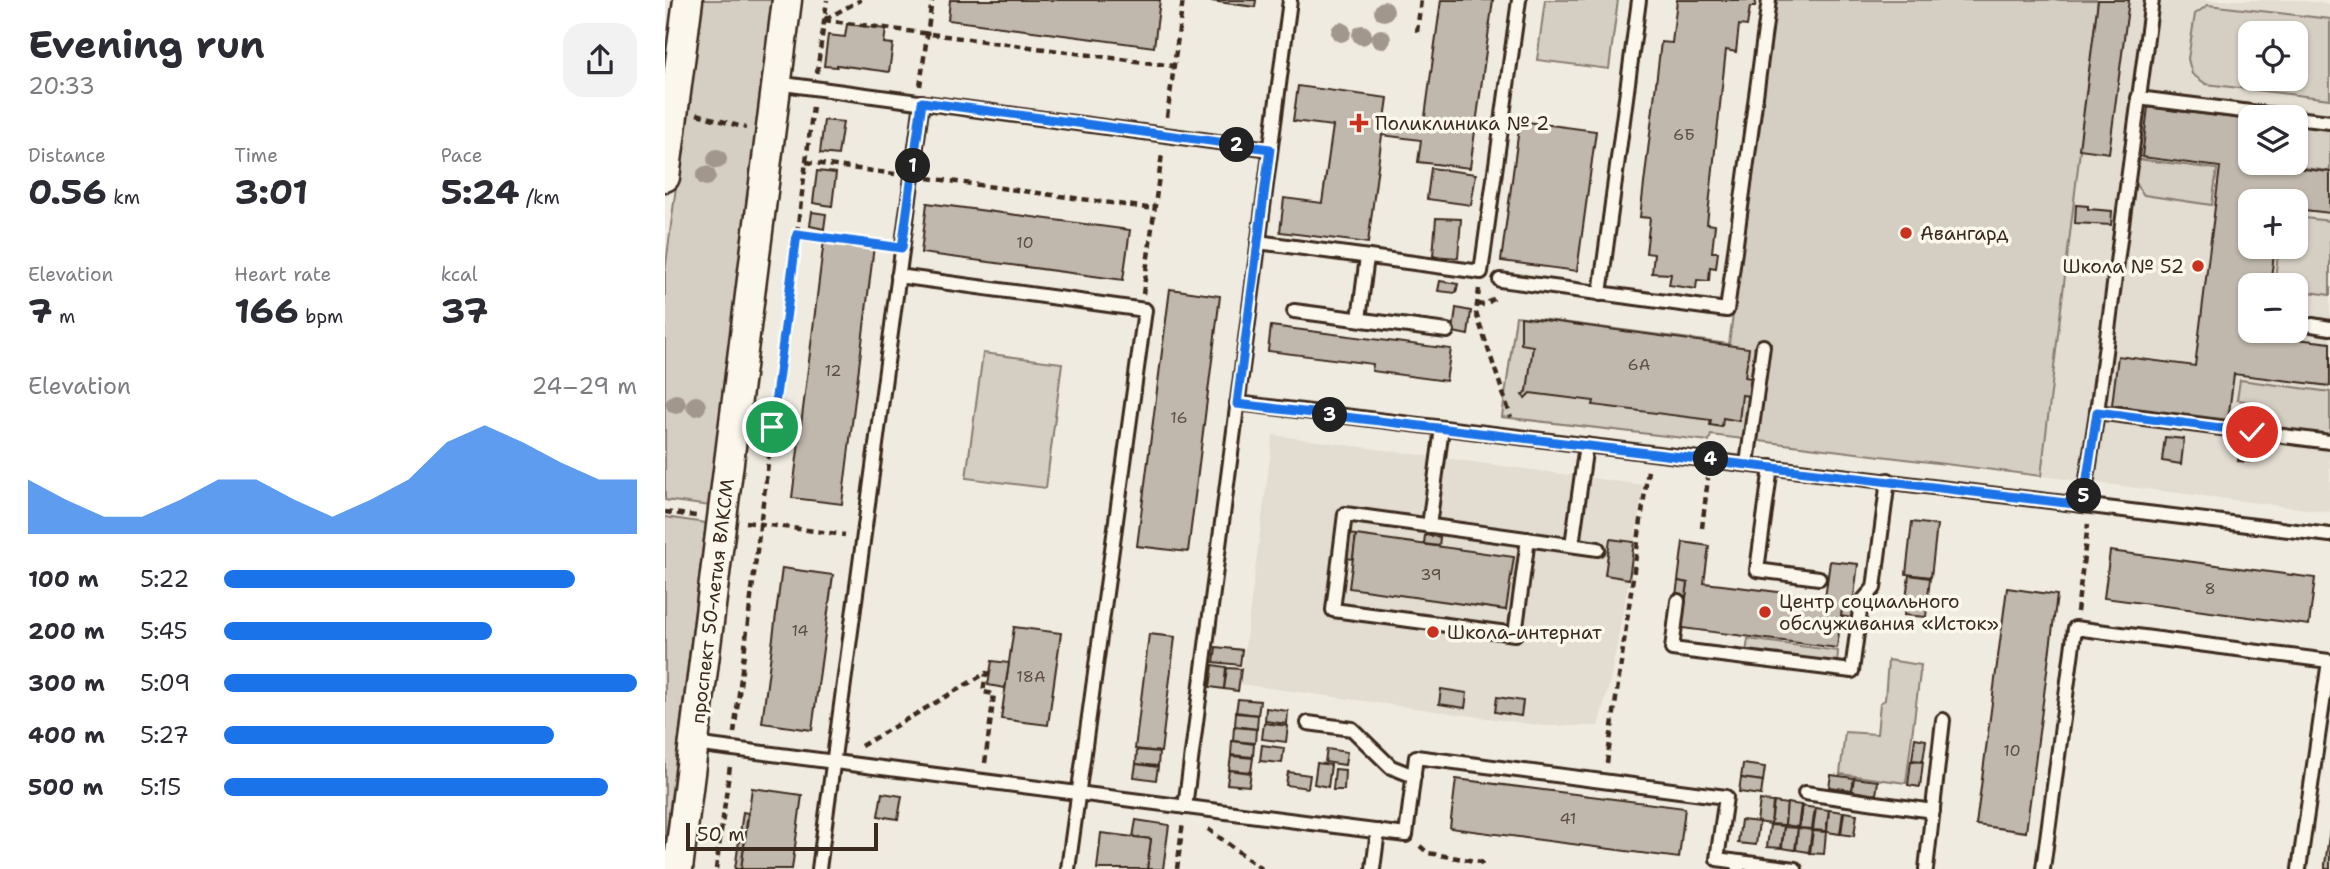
<!DOCTYPE html>
<meta charset="utf-8">
<style>
body{margin:0;font-family:"Shantell Sans",sans-serif;background:#f2f2f3;color:#2b2b33;height:100vh;display:flex;flex-direction:column;font-size:26px;white-space:nowrap}
*{box-sizing:border-box;margin:0}
p{font-size:23px;color:#7c7c81}
.icon{flex:none;width:38px;height:38px;fill:none;stroke:currentColor;stroke-width:2;stroke-linecap:round;stroke-linejoin:round}
.map{position:relative;flex:1;overflow:hidden}
.sheet{display:flex;flex-direction:column;background:#fff;width:665px}
.sheet>*{flex:none}
.fabs{position:absolute;left:1573px;top:21px;display:grid;gap:14px}
.fabs a{display:grid;place-items:center;width:70px;height:70px;border-radius:14px;background:#fff;box-shadow:0 2px 5px #0004;font-size:35px}
.scale{position:absolute;left:21px;bottom:18px;width:192px;box-sizing:border-box;padding-left:7px;border:4px solid #3b2a1e;border-top:0;font-size:19px;line-height:24px;white-space:nowrap;color:#3b2a1e;-webkit-text-stroke:5px #fbf7ec;paint-order:stroke}
.pin{position:absolute;display:grid;place-items:center;width:60px;height:60px;color:#fff;margin:-30px;border:4px solid #fff;border-radius:50%;box-shadow:0 2px 7px #0007}
.km{position:absolute;width:35px;height:35px;margin:-18px;border-radius:50%;background:#222;color:#fff;font-size:19px;line-height:35px;text-align:center}
.round{display:grid;place-items:center;flex:none;width:74px;height:74px;border-radius:21px;background:#f2f2f3}
.overview{display:flex;align-items:center;justify-content:space-between;height:119px;padding:0 28px}
h1{font-size:38px;font-weight:700;line-height:52px}
.figures{display:grid;grid-template-columns:repeat(3,1fr);gap:10px;height:119px;padding:7px 28px}
.figures div{display:grid;align-content:center}
.figures b{font-size:35px;font-weight:700}
.figures small{font-size:19px;font-weight:400}
.figures p{font-size:19px}
.chart{height:196px;padding:14px 28px}
.chart p{display:flex;justify-content:space-between}
.chart svg{width:100%;height:126px;margin-top:7px;fill:#1a73e8;opacity:.7}
ul{padding:0 28px;list-style:none;font-size:23px}
li{display:grid;grid-template-columns:112px 84px 1fr;align-items:center;height:52px}
li i{height:18px;border-radius:9px;background:#1a73e8}
main{display:flex;flex:1;min-height:0}
.map>svg:first-child{display:block}
.built{fill:#e2dcd1;fill-rule:evenodd}
.green{fill:#d5cec3;stroke:#887c70;stroke-width:2;fill-rule:evenodd}
.building{fill:#c0b8ad;stroke:#3b2a1e;stroke-width:2}
.lines{fill:none;stroke-linecap:round;stroke-linejoin:round}
.service-casing{stroke:#3b2a1e;stroke-width:18}
.tertiary-casing{stroke:#3b2a1e;stroke-width:33}
.path{stroke:#3b2a1e;stroke-width:4.5;stroke-dasharray:7 5;stroke-linecap:butt}
.service{stroke:#fbf7ec;stroke-width:12}
.tertiary{stroke:#fbf7ec;stroke-width:28}
.tree{fill:#a2978c}
.route-casing{stroke:#fff;stroke-width:14}
.route{stroke:#1a73e8;stroke-width:9}
.poi-dot{fill:#c8321e;stroke:#fbf7ec;stroke-width:2.5}
.labels{text-anchor:middle;stroke-width:7;stroke-linejoin:round;paint-order:stroke}
.number-label{font-size:16px;fill:#5c4e42}
.poi-label{font-size:19px;fill:#3b2a1e;stroke:#fbf7ec;text-anchor:start}
.street-label{font-size:19px;fill:#3b2a1e;stroke:#fbf7ec}
</style>
<main>
<section class="sheet">
<div class="overview"><div><h1>Evening run</h1><p>20:33</p></div><a class="round"><svg class="icon" aria-label="share" viewBox="0 0 24 24"><path d="M12 15V3M7 8l5-5 5 5M5 13v7h14v-7"/></svg></a></div>
<div class="figures">
<div><p>Distance</p><b>0.56<small> km</small></b></div>
<div><p>Time</p><b>3:01</b></div>
<div><p>Pace</p><b>5:24<small> /km</small></b></div>
</div>
<div class="figures">
<div><p>Elevation</p><b>7<small> m</small></b></div>
<div><p>Heart rate</p><b>166<small> bpm</small></b></div>
<div><p>kcal</p><b>37</b></div>
</div>
<div class="chart"><p><span>Elevation</span>24–29 m</p>
<svg viewBox="0 0 160 44" preserveAspectRatio="none"><path d="M0 44V25L10 32L20 38L30 38L40 32L50 25L60 25L70 32L80 38L90 32L100 25L110 12L120 6L130 12L140 19L150 25L160 25V44z"/></svg>
</div>
<ul>
<li><b>100 m</b>5:22<i style="width:85%"></i></li>
<li><b>200 m</b>5:45<i style="width:65%"></i></li>
<li><b>300 m</b>5:09<i style="width:100%"></i></li>
<li><b>400 m</b>5:27<i style="width:80%"></i></li>
<li><b>500 m</b>5:15<i style="width:93%"></i></li>
</ul>
</section>
<div class="map">
<svg width="1665" height="869" viewBox="0 0 1665 869">
<rect width="100%" height="100%" fill="#f0ebe0"/>
<filter id="ink" filterUnits="userSpaceOnUse"><feTurbulence type="fractalNoise" baseFrequency=".0143" numOctaves="2"/><feDisplacementMap in="SourceGraphic" scale="14" xChannelSelector="R" yChannelSelector="G"/><feConvolveMatrix kernelMatrix="1 2 1 2 8 2 1 2 1" color-interpolation-filters="sRGB"/></filter>
<g filter="url(#ink)">
<g class="built">
<path d="M 1433,0 L 1631,0 L 1665,4 L 1665,512 L 1376,476 ZM 1586,33 L 1631,33 L 1631,79 L 1586,79 ZM 1586,117 L 1631,117 L 1631,163 L 1586,163 ZM 1586,201 L 1631,201 L 1631,247 L 1586,247 ZM 1586,285 L 1631,285 L 1631,331 L 1586,331 Z"/>
<path d="M 608,435 L 978,485 L 964,580 L 944,686 L 933,726 L 879,726 L 575,684 Z"/>
</g>
<g class="green">
<path d="M 35,0 L 109,0 L 45,506 L 0,500 L 0,272 Z"/>
<path d="M 880,0 L 953,0 L 944,69 L 872,60 Z"/>
<path d="M 1111,0 L 1433,0 L 1376,476 L 1046,435 L 1044,441 L 837,417 L 851,316 L 1064,344 Z"/>
<path d="M 1543,5 L 1665,19 L 1665,99 L 1541,84 L 1527,74 L 1523,59 L 1530,14 ZM 1586,33 L 1631,33 L 1631,79 L 1586,79 Z"/>
<path d="M 1631,125 L 1665,129 L 1665,171 L 1598,163 L 1631,163 Z"/>
<path d="M 1472,159 L 1552,169 L 1547,205 L 1479,195 L 1470,184 Z"/>
<path d="M 1631,217 L 1665,221 L 1665,295 L 1631,290 L 1631,285 L 1609,285 L 1614,247 L 1631,247 Z"/>
<path d="M 318,353 L 397,363 L 381,488 L 301,478 Z"/>
<path d="M 1575,380 L 1665,392 L 1665,437 L 1586,427 L 1589,402 L 1572,400 Z"/>
<path d="M 0,517 L 41,523 L 1,838 L 0,838 Z"/>
<path d="M 1083,639 L 1173,651 L 1172,664 L 1081,653 Z"/>
<path d="M 1223,660 L 1256,665 L 1241,783 L 1175,774 L 1180,732 L 1212,734 L 1215,703 L 1220,700 Z"/>
</g>
<g class="building">
<path d="M 285,0 L 495,0 L 489,47 L 283,20 Z"/>
<path d="M 539,0 L 591,0 L 590,7 Z"/>
<path d="M 776,0 L 828,0 L 805,168 L 753,162 L 756,140 L 717,135 L 703,243 L 615,232 L 619,198 L 657,203 L 668,126 L 628,121 L 633,86 L 723,98 L 720,119 L 759,124 Z"/>
<path d="M 1012,0 L 1091,0 L 1090,7 L 1085,7 L 1082,26 L 1074,25 L 1071,52 L 1061,50 L 1042,224 L 1050,225 L 1047,252 L 1053,252 L 1051,268 L 1045,267 L 1044,281 L 1032,280 L 1031,289 L 1004,285 L 1006,274 L 987,273 L 989,254 L 981,253 L 985,218 L 975,217 L 996,42 L 1007,43 Z"/>
<path d="M 1433,0 L 1464,0 L 1444,153 L 1414,149 Z"/>
<path d="M 182,24 L 221,29 L 219,43 L 228,44 L 224,72 L 172,65 L 172,67 L 159,66 L 163,35 L 180,37 Z"/>
<path d="M 1483,107 L 1586,120 L 1586,163 L 1665,172 L 1665,213 L 1631,209 L 1631,201 L 1586,201 L 1586,247 L 1610,247 L 1605,285 L 1586,285 L 1586,331 L 1600,331 L 1599,335 L 1665,343 L 1665,386 L 1569,374 L 1563,420 L 1447,405 L 1453,356 L 1530,366 L 1555,167 L 1477,157 Z"/>
<path d="M 159,120 L 178,122 L 173,155 L 155,153 Z"/>
<path d="M 855,121 L 931,131 L 912,271 L 836,261 Z"/>
<path d="M 766,168 L 811,174 L 806,205 L 762,199 Z"/>
<path d="M 152,171 L 171,173 L 167,206 L 148,203 Z"/>
<path d="M 262,203 L 465,230 L 458,280 L 256,253 Z"/>
<path d="M 1411,205 L 1423,206 L 1423,209 L 1447,211 L 1446,225 L 1410,223 Z"/>
<path d="M 147,212 L 161,214 L 159,229 L 145,226 Z"/>
<path d="M 771,218 L 796,219 L 793,258 L 768,256 Z"/>
<path d="M 159,240 L 209,246 L 177,504 L 127,498 Z"/>
<path d="M 775,281 L 793,284 L 791,293 L 773,291 Z"/>
<path d="M 505,289 L 555,296 L 523,552 L 472,546 Z"/>
<path d="M 791,308 L 806,311 L 803,335 L 788,332 Z"/>
<path d="M 1631,314 L 1639,315 L 1638,326 L 1631,325 Z"/>
<path d="M 856,317 L 1084,348 L 1080,377 L 1086,378 L 1084,396 L 1077,395 L 1074,421 L 1058,418 L 1057,427 L 1045,425 L 1046,420 L 928,405 L 929,401 L 865,393 L 860,398 L 857,395 L 862,391 L 868,346 L 856,344 Z"/>
<path d="M 606,326 L 786,349 L 781,381 L 707,371 L 708,364 L 603,351 Z"/>
<path d="M 1500,437 L 1519,439 L 1516,464 L 1497,461 Z"/>
<path d="M 1576,443 L 1588,445 L 1585,462 L 1573,461 Z"/>
<path d="M 1247,522 L 1272,525 L 1266,577 L 1241,574 Z"/>
<path d="M 683,534 L 691,535 L 688,559 L 680,558 Z"/>
<path d="M 691,535 L 849,557 L 841,610 L 684,588 Z"/>
<path d="M 760,535 L 775,537 L 774,546 L 759,544 Z"/>
<path d="M 945,539 L 969,542 L 964,579 L 940,575 Z"/>
<path d="M 1018,542 L 1044,546 L 1039,583 L 1057,585 L 1160,598 L 1165,561 L 1193,564 L 1188,604 L 1178,603 L 1172,648 L 1017,628 L 1023,583 L 1013,581 Z"/>
<path d="M 1445,551 L 1650,578 L 1644,625 L 1439,598 Z"/>
<path d="M 117,568 L 168,575 L 147,730 L 97,723 Z"/>
<path d="M 1244,575 L 1265,578 L 1261,617 L 1239,615 Z"/>
<path d="M 1013,581 L 1023,583 L 1021,596 L 1011,595 Z"/>
<path d="M 1342,588 L 1392,595 L 1361,832 L 1311,825 Z"/>
<path d="M 1178,603 L 1188,604 L 1186,618 L 1176,616 Z"/>
<path d="M 349,627 L 396,633 L 383,725 L 336,719 Z"/>
<path d="M 484,634 L 510,637 L 496,752 L 470,749 Z"/>
<path d="M 551,647 L 577,650 L 575,665 L 549,662 Z"/>
<path d="M 327,661 L 344,663 L 340,688 L 323,685 Z"/>
<path d="M 548,665 L 561,667 L 559,689 L 545,687 Z"/>
<path d="M 562,668 L 576,669 L 573,691 L 559,689 Z"/>
<path d="M 776,689 L 802,693 L 800,708 L 774,704 Z"/>
<path d="M 832,697 L 858,701 L 856,716 L 830,712 Z"/>
<path d="M 573,699 L 595,701 L 593,715 L 571,712 Z"/>
<path d="M 601,708 L 623,711 L 622,724 L 600,721 Z"/>
<path d="M 571,713 L 593,715 L 592,729 L 570,726 Z"/>
<path d="M 599,723 L 623,726 L 621,742 L 597,739 Z"/>
<path d="M 569,727 L 591,729 L 590,743 L 568,741 Z"/>
<path d="M 1250,738 L 1261,740 L 1258,761 L 1247,760 Z"/>
<path d="M 567,741 L 589,744 L 588,757 L 566,755 Z"/>
<path d="M 597,745 L 619,748 L 617,763 L 595,761 Z"/>
<path d="M 662,749 L 682,752 L 680,765 L 660,762 Z"/>
<path d="M 472,750 L 494,752 L 493,766 L 471,764 Z"/>
<path d="M 566,756 L 588,758 L 586,772 L 564,770 Z"/>
<path d="M 1246,761 L 1258,762 L 1255,787 L 1243,785 Z"/>
<path d="M 652,763 L 666,765 L 663,787 L 649,784 Z"/>
<path d="M 471,764 L 493,767 L 491,780 L 469,777 Z"/>
<path d="M 1078,764 L 1100,767 L 1098,781 L 1076,778 Z"/>
<path d="M 670,769 L 680,770 L 679,790 L 668,790 Z"/>
<path d="M 564,770 L 586,773 L 584,786 L 562,784 Z"/>
<path d="M 623,772 L 645,775 L 643,788 L 621,785 Z"/>
<path d="M 1166,775 L 1189,778 L 1187,790 L 1164,787 Z"/>
<path d="M 1076,778 L 1098,781 L 1096,795 L 1074,792 Z"/>
<path d="M 1189,778 L 1213,781 L 1211,795 L 1187,791 Z"/>
<path d="M 791,779 L 1020,808 L 1014,858 L 785,828 Z"/>
<path d="M 87,788 L 137,795 L 127,869 L 76,869 Z"/>
<path d="M 217,793 L 237,796 L 233,819 L 213,816 Z"/>
<path d="M 1095,800 L 1108,802 L 1106,824 L 1092,822 Z"/>
<path d="M 1109,802 L 1122,804 L 1120,825 L 1106,824 Z"/>
<path d="M 1122,803 L 1136,805 L 1133,827 L 1120,825 Z"/>
<path d="M 1137,806 L 1150,808 L 1147,829 L 1134,828 Z"/>
<path d="M 1151,808 L 1164,810 L 1161,831 L 1148,830 Z"/>
<path d="M 1164,810 L 1178,812 L 1175,834 L 1162,832 Z"/>
<path d="M 78,812 L 83,813 L 76,869 L 70,869 Z"/>
<path d="M 1179,812 L 1192,814 L 1189,836 L 1176,834 Z"/>
<path d="M 471,820 L 504,825 L 498,869 L 482,869 L 486,839 L 468,837 Z"/>
<path d="M 1076,820 L 1094,822 L 1091,845 L 1073,843 Z"/>
<path d="M 1105,825 L 1119,826 L 1116,848 L 1102,847 Z"/>
<path d="M 1119,827 L 1133,828 L 1130,850 L 1117,848 Z"/>
<path d="M 1133,828 L 1147,830 L 1144,852 L 1131,850 Z"/>
<path d="M 1665,829 L 1665,869 L 1660,869 L 1660,864 Z"/>
<path d="M 1148,831 L 1161,832 L 1159,854 L 1145,853 Z"/>
<path d="M 436,833 L 486,839 L 482,869 L 432,869 Z"/>
</g>
<g class="lines">
<defs>
<g id="service">
<path d="M 1487,0 L 1432,412 L 1665,442"/>
<path d="M 111,83 L 605,149"/>
<path d="M 1473,98 L 1626,117"/>
<path d="M 1631,118 L 1665,122"/>
<path d="M 593,242 L 816,272 L 854,0"/>
<path d="M 233,276 L 480,310 L 403,869"/>
<path d="M 835,280 L 1062,310 L 1104,0"/>
<path d="M 935,294 L 974,0"/>
<path d="M 629,311 L 782,331"/>
<path d="M 694,319 L 702,257"/>
<path d="M 1647,325 L 1665,328"/>
<path d="M 572,403 L 1665,535"/>
<path d="M 1082,464 L 1098,346"/>
<path d="M 1106,467 L 1092,570 L 1154,578"/>
<path d="M 1418,505 L 1432,412"/>
<path d="M 764,526 L 777,428"/>
<path d="M 863,539 L 850,634 L 668,610 L 680,514 L 933,549"/>
<path d="M 907,545 L 921,445"/>
<path d="M 1013,601 L 1007,649 L 1187,671 L 1196,603 L 1209,588 L 1223,480"/>
<path d="M 643,723 L 687,729 L 726,767 L 749,776"/>
<path d="M 29,744 L 741,835 L 751,757 L 1061,797 L 1052,859 L 1074,862 L 1073,869"/>
<path d="M 1140,793 L 1268,811"/>
<path d="M 520,807 L 625,0"/>
<path d="M 1074,862 L 1130,869"/>
<path d="M 154,869 L 257,102"/>
<path d="M 708,869 L 713,831"/>
<path d="M 1261,869 L 1278,720"/>
<path d="M 1378,869 L 1410,628 L 1664,661 L 1634,869"/>
</g>
<g id="tertiary">
<path d="M 0,177 L 23,0"/>
<path d="M 13,869 L 122,0"/>
</g>
</defs>
<use href="#service" class="service-casing"/>
<use href="#tertiary" class="tertiary-casing"/>
<g class="path">
<path d="M 160,19 L 196,0"/>
<path d="M 159,20 L 509,66"/>
<path d="M 752,32 L 756,0"/>
<path d="M 152,73 L 162,0"/>
<path d="M 255,86 L 267,0"/>
<path d="M 32,114 L 81,128"/>
<path d="M 502,117 L 518,0"/>
<path d="M 141,162 L 230,174"/>
<path d="M 263,178 L 490,209"/>
<path d="M 132,235 L 221,246"/>
<path d="M 814,289 L 811,313 L 846,417"/>
<path d="M 478,294 L 497,154"/>
<path d="M 812,304 L 819,305 L 830,298"/>
<path d="M 0,512 L 31,516"/>
<path d="M 81,522 L 180,535"/>
<path d="M 1037,528 L 1043,478"/>
<path d="M 1412,612 L 1423,524"/>
<path d="M 69,733 L 148,106"/>
<path d="M 196,746 L 321,673 L 325,674"/>
<path d="M 320,763 L 329,694 L 318,692 L 321,674"/>
<path d="M 942,763 L 983,470"/>
<path d="M 543,829 L 597,869"/>
<path d="M 755,846 L 763,853 L 816,862 L 819,869"/>
<path d="M 51,869 L 65,766"/>
<path d="M 512,869 L 518,822"/>
</g>
<use href="#service" class="service"/>
<use href="#tertiary" class="tertiary"/>
</g>
<g class="tree">
<circle cx="719" cy="11" r="10"/>
<circle cx="676" cy="32" r="10"/>
<circle cx="697" cy="35" r="10"/>
<circle cx="716" cy="39" r="10"/>
<circle cx="52" cy="159" r="10"/>
<circle cx="41" cy="176" r="10"/>
<circle cx="11" cy="404" r="10"/>
<circle cx="31" cy="406" r="10"/>
</g>
</g>
<g class="lines" filter="url(#ink)">
<defs>
<path id="route" d="M 107,427 L 132,234 L 237,248 L 257,102 L 605,149 L 572,404 L 1418,505 L 1432,412 L 1587,432"/>
</defs>
<use href="#route" class="route-casing"/>
<use href="#route" class="route"/>
</g>
<g class="poi-dot">
<path d="M690.5 112.5h7v7h7v7h-7v7h-7v-7h-7v-7h7z"/>
<circle cx="1241" cy="233" r="7"/>
<circle cx="1533" cy="266" r="7"/>
<circle cx="1100" cy="612" r="7"/>
<circle cx="768" cy="632" r="7"/>
</g>
<g class="labels">
<g class="number-label">
<text x="1019" y="140">6Б</text>
<text x="360" y="248">10</text>
<text x="974" y="370">6А</text>
<text x="168" y="376">12</text>
<text x="514" y="423">16</text>
<text x="766" y="580">39</text>
<text x="1545" y="594">8</text>
<text x="135" y="636">14</text>
<text x="366" y="682">18А</text>
<text x="1347" y="756">10</text>
<text x="903" y="824">41</text>
</g>
<g class="poi-label">
<text x="710" y="130">Поликлиника № 2</text>
<text x="1255" y="240">Авангард</text>
<text x="1519" y="273" text-anchor="end">Школа № 52</text>
<text x="1114" y="608">Центр социального<tspan x="1114" dy="22">обслуживания «Исток»</tspan></text>
<text x="782" y="639">Школа-интернат</text>
</g>
<g class="street-label">
<text transform="translate(47 601) rotate(-83)" y="7">проспект 50-летия ВЛКСМ</text>
</g>
</g>
</svg>
<div class="fabs">
<a><svg class="icon" aria-label="locate" viewBox="0 0 24 24"><circle cx="12" cy="12" r="6"/><path d="M12 2v4M12 18v4M2 12h4M18 12h4"/></svg></a>
<a><svg class="icon" aria-label="layers" viewBox="0 0 24 24"><path d="M12 4l9 5-9 5-9-5zM3 14l9 5 9-5"/></svg></a>
<a>+</a>
<a>−</a>
</div>
<div class="scale">50 m</div>
<div class="pin" style="left:107px;top:427px;background:#1e9e55"><svg class="icon" aria-label="arrive" viewBox="0 0 24 24"><path d="M6 21V4h12l-3 4 3 4H6"/></svg></div>
<div class="pin" style="left:1587px;top:432px;background:#d93025"><svg class="icon" aria-label="check" viewBox="0 0 24 24"><path d="M5 12l5 5 9-10"/></svg></div>
<b class="km" style="left:248px;top:166px">1</b>
<b class="km" style="left:572px;top:145px">2</b>
<b class="km" style="left:665px;top:415px">3</b>
<b class="km" style="left:1046px;top:459px">4</b>
<b class="km" style="left:1419px;top:496px">5</b>
</div>
</main>
